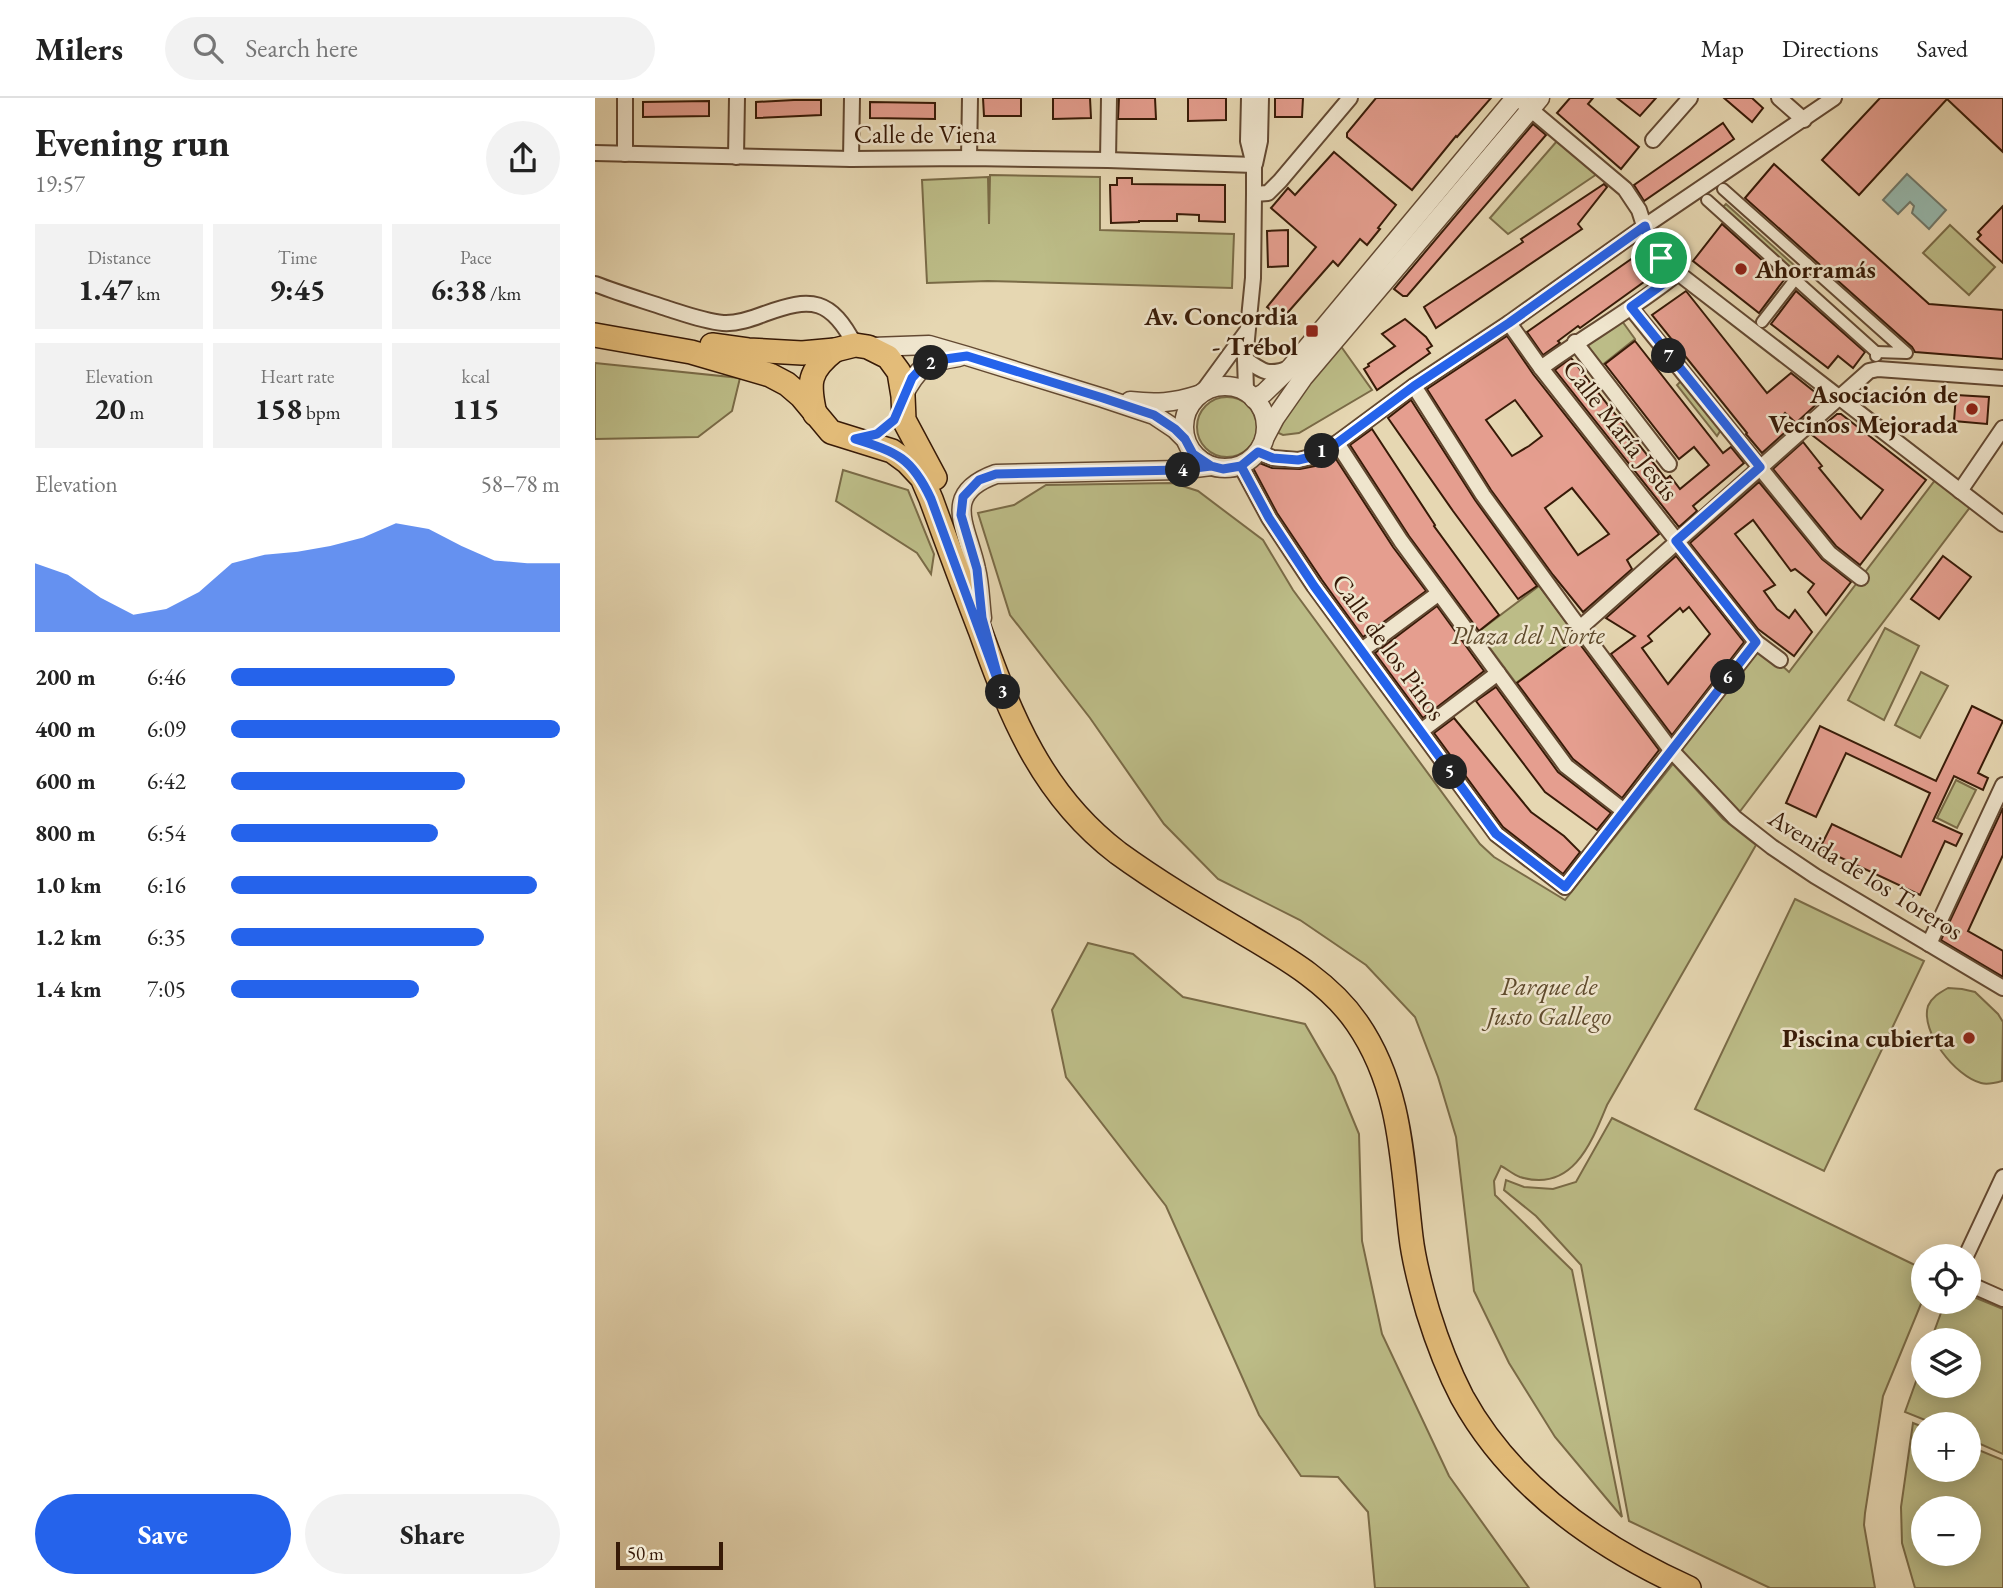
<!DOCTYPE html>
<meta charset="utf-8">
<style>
body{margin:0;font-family:"EB Garamond",serif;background:#f2f2f2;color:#222;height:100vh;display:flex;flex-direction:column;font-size:26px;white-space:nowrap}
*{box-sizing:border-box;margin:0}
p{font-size:23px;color:#767676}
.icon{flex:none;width:38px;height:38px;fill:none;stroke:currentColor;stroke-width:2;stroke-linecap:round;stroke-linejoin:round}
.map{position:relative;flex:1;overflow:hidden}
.drawer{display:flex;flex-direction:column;background:#fff;width:595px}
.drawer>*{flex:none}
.buttons{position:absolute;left:1316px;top:1146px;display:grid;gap:14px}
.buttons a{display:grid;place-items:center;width:70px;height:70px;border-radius:50%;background:#fff;box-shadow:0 4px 18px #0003;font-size:35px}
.scale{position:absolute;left:21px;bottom:18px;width:107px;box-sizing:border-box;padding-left:7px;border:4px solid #371a07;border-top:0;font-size:19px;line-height:24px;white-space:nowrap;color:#371a07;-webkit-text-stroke:5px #efe5cd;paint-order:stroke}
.pin{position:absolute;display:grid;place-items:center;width:60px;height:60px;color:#fff;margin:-30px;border:4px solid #fff;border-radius:50%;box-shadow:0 2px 7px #0007}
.km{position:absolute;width:35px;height:35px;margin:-18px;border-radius:50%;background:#222;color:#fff;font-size:19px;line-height:35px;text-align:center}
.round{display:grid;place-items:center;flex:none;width:74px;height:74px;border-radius:37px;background:#f2f2f2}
.overview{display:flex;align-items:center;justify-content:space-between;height:119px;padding:0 35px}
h1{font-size:38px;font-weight:700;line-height:52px}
.metrics{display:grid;grid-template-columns:repeat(3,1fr);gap:10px;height:119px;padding:7px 35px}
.metrics div{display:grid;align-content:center;border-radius:0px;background:#f2f2f2;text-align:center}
.metrics b{font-size:30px;font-weight:700}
.metrics small{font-size:19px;font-weight:400}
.metrics p{font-size:19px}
.chart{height:196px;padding:14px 35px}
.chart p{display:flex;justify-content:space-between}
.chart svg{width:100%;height:126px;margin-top:7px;fill:#2563eb;opacity:.7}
.action{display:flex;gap:14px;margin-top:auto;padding:14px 35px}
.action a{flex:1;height:80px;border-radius:42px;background:#2563eb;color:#fff;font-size:28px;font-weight:700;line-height:80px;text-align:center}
.action a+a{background:#f2f2f2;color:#222}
ul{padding:0 35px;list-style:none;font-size:23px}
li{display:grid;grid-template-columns:112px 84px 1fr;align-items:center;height:52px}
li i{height:18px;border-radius:9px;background:#2563eb}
header{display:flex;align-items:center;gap:42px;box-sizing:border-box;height:98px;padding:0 35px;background:#fff;border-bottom:2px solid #e0e0e0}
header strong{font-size:33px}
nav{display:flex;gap:38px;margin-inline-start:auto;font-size:24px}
.search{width:490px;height:63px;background:#f2f2f2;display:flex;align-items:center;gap:18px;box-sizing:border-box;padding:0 24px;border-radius:38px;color:#767676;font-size:26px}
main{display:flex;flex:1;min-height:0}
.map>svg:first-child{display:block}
.green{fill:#bcbc87;stroke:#7a6b47;stroke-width:2;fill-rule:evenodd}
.water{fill:#96b9ae;stroke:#70796b;stroke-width:2}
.building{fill:#e59e8f;stroke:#371a07;stroke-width:2;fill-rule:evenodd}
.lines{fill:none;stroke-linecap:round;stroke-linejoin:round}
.pedestrian-casing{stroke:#634932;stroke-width:14}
.minor-casing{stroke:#634932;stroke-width:18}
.tertiary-casing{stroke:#634932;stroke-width:21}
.primary-casing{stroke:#371a07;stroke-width:26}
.pedestrian{stroke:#efe5cd;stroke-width:10}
.minor{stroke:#efe5cd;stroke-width:14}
.tertiary{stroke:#efe5cd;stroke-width:18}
.primary{stroke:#e3bc79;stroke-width:23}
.route-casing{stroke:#fff;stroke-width:14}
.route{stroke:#2563eb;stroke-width:9}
.poi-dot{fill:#8f2418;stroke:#efe5cd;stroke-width:2.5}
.labels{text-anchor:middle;stroke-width:5;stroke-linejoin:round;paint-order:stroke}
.street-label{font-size:26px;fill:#371a07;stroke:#efe5cd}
.poi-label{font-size:26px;font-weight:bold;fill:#371a07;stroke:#efe5cd;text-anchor:end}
.park-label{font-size:26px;font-style:italic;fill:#5f4b2d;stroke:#efe5cd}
</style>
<header>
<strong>Milers</strong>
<div class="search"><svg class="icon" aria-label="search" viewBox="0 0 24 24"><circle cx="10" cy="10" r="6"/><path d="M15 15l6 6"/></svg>Search here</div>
<nav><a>Map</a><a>Directions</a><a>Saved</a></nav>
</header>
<main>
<section class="drawer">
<div class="overview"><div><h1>Evening run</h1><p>19:57</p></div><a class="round"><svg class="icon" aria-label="share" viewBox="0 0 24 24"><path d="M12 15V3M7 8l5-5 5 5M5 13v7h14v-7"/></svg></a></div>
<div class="metrics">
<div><p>Distance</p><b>1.47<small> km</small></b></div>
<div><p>Time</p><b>9:45</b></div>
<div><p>Pace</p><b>6:38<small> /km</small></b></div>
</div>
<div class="metrics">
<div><p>Elevation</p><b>20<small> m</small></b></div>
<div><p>Heart rate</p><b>158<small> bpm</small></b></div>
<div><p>kcal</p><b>115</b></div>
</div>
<div class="chart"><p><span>Elevation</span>58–78 m</p>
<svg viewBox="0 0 160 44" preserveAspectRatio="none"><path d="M0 44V20L10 24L20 32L30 38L40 36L50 30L60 20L70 17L80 16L90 14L100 11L110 6L120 8L130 14L140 19L150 20L160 20V44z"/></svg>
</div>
<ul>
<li><b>200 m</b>6:46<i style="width:68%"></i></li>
<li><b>400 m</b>6:09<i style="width:100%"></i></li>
<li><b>600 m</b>6:42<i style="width:71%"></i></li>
<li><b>800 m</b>6:54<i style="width:63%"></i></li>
<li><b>1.0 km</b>6:16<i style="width:93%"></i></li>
<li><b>1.2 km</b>6:35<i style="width:77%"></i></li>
<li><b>1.4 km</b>7:05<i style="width:57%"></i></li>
</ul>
<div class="action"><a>Save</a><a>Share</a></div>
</section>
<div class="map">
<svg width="1408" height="1490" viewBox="0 0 1408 1490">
<rect width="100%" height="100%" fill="#e6d7b2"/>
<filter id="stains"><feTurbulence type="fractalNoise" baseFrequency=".00286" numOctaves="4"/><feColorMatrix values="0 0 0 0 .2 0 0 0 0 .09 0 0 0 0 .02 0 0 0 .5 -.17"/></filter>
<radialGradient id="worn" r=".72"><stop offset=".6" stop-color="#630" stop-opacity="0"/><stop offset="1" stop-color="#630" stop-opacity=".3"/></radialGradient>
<g class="green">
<path d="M 962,43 L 1002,76 L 913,136 L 895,120 Z"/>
<path d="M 395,77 L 505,79 L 505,132 L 639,136 L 637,190 L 393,183 L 332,185 L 327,82 L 393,79 L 394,126 Z"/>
<path d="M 1131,106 L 1200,168 L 1196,172 L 1127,110 Z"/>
<path d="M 1355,127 L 1400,169 L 1374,197 L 1328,155 Z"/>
<path d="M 1027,223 L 1040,241 L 1006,268 L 989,245 Z"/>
<path d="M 745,247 L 777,292 L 704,335 L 688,337 L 679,333 L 682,326 Z"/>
<path d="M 0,265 L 145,280 L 137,313 L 103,339 L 0,341 Z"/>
<path d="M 1087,282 L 1127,330 L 1122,338 L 1082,287 Z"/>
<circle cx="632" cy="329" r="30"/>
<path d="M 248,372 L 313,392 L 339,456 L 336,476 L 322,455 L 241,403 Z"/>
<path d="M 1344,377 L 1379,404 L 1140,720 L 1076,652 L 1161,544 L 1194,574 Z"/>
<path d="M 578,385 L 603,393 L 668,442 L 698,492 L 885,746 L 899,759 L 970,802 L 1078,666 L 1128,721 L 1161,747 L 1012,1007 C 996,1046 977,1095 925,1079 C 919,1077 912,1071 906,1068 L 899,1083 L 900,1097 L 977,1172 L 1027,1419 L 960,1339 L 914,1265 L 879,1193 L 861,1039 L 843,979 L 820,919 L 771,867 L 705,822 L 623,781 L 569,726 L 495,620 L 415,517 L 383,415 L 419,407 L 451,387 Z"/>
<path d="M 944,488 L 983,540 L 921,585 L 883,534 Z"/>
<path d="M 1290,530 L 1324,548 L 1289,622 L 1253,602 Z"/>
<path d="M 1326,574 L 1353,588 L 1325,640 L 1300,627 Z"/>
<path d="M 1361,682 L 1381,692 L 1362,730 L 1342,720 Z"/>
<path d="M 1200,801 L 1329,863 L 1229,1073 L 1100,1011 Z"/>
<path d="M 493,845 L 538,856 L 588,899 L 710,926 L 740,978 L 764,1036 L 767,1143 L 787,1236 L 854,1378 L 934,1490 L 780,1490 L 773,1414 L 743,1379 L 706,1378 L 664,1317 L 571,1108 L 471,979 L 457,912 Z"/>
<path d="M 1353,890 L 1367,891 L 1380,894 L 1403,916 L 1408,924 L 1407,983 C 1400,985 1393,987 1386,985 C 1361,979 1325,934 1333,908 C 1337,899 1344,895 1353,890 Z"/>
<path d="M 1017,1020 L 1328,1171 L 1328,1201 L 1288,1298 L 1270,1415 L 1269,1427 L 1280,1490 L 1175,1490 L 1034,1423 L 986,1167 L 941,1118 L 909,1092 L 911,1082 L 929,1089 L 958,1091 L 981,1084 Z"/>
<path d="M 1374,1197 L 1408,1211 L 1408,1356 L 1374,1341 L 1374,1326 L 1340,1326 L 1310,1314 L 1328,1264 L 1328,1288 L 1374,1288 L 1374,1242 L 1336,1242 L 1350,1204 L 1374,1204 Z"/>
<path d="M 1318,1325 L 1328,1329 L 1328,1372 L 1374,1372 L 1374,1348 L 1408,1362 L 1408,1490 L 1320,1490 L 1307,1445 L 1306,1409 ZM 1328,1410 L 1374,1410 L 1374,1456 L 1328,1456 Z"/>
</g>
<path class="water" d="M 1312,76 L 1351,112 L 1334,131 L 1317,115 L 1319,108 L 1315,104 L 1303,116 L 1288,102 Z"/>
<g class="building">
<path d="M 388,0 L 426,0 L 426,18 L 389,18 Z"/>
<path d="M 458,0 L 495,0 L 496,20 L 458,21 Z"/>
<path d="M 524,0 L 560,0 L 561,21 L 523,21 Z"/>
<path d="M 593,0 L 631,0 L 631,22 L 593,23 Z"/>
<path d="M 680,0 L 708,0 L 707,19 L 680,19 Z"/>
<path d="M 781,0 L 896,0 L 862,39 L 861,38 L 817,92 L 752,39 L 752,35 Z"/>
<path d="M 975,0 L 998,0 L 993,6 L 1044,49 L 1026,71 L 962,15 Z"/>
<path d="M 1022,0 L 1061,0 L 1045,18 Z"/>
<path d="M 1129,0 L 1157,0 L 1168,10 L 1157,24 Z"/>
<path d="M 1285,0 L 1408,0 L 1408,54 L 1352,1 L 1264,97 L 1227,62 Z"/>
<path d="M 199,2 L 226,2 L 226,17 L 161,20 L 161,4 Z"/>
<path d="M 114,3 L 114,18 L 48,19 L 48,4 Z"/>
<path d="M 275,4 L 340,5 L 340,21 L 275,20 Z"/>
<path d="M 1128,25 L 1139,41 L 1049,103 L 1039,87 Z"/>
<path d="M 938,26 L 951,37 L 812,198 L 808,198 L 799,191 Z"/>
<path d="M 739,54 L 801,107 L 783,130 L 785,131 L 772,147 L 765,141 L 743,168 L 738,163 L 687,221 L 672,209 L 721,149 L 676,110 L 693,90 L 700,97 Z"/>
<path d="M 1179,66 L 1334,206 L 1408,212 L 1408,261 L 1320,254 L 1317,249 L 1150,100 Z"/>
<path d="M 522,80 L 537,80 L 537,86 L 630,87 L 630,124 L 604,123 L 604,117 L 582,116 L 582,123 L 544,123 L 544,124 L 516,125 L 515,87 L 522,87 Z"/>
<path d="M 1009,86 L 1012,89 L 983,126 L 987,131 L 841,230 L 829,209 L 928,144 L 926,141 Z"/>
<path d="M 1408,108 L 1408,165 L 1382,141 L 1386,137 L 1383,134 Z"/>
<path d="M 1127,126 L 1189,182 L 1164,215 L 1098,163 Z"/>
<path d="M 693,132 L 693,168 L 673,169 L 672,133 Z"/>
<path d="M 1042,157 L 1054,174 L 1050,177 L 1053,181 L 985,230 L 983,228 L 963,243 L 965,245 L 948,257 L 932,234 Z"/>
<path d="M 1091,193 L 1172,295 L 1196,275 L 1226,299 L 1226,302 L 1201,325 L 1190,315 L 1187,318 L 1196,329 L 1167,355 L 1151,336 L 1152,335 L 1057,217 Z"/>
<path d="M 1201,193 L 1270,254 L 1258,270 L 1243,258 L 1233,270 L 1176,226 Z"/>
<path d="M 810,221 L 831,239 L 837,248 L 832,251 L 835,255 L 782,292 L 769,271 L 774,268 L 773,266 L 800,248 L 787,236 Z"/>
<path d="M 912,238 L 938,276 L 1064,436 L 1032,462 L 1037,471 L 988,514 L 958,477 L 896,392 L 832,291 ZM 920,302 L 947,338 L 934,348 L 917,358 L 891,322 ZM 977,390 L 1014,436 L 983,457 L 950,410 Z"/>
<path d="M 1040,243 L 1128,355 L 1136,349 L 1149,365 L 1098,408 L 1102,413 L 1084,429 L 960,272 L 976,260 L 1071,381 L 1075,378 L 1085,391 L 1114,367 L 1099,349 L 1084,361 L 1010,266 Z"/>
<path d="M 1361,297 L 1394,299 L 1392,326 L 1359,323 Z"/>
<path d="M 816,302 L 880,402 L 942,488 L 923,501 L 858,413 L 793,320 Z"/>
<path d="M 1242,316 L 1246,316 L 1331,382 L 1265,467 L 1241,448 L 1178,371 L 1208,344 L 1227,368 L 1224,370 L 1266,421 L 1288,392 L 1217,337 Z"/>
<path d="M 777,331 L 840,427 L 839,428 L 904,517 L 884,533 L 814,438 L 755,347 Z"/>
<path d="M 739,358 L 798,449 L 831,493 L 768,539 L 727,482 L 682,415 L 657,368 L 662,364 L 677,370 L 705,371 L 720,368 Z"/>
<path d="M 1164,384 L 1227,461 L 1256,484 L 1231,517 L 1213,494 L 1219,486 L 1200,471 L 1196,473 L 1158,422 L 1140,436 L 1180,487 L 1169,493 L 1182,511 L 1194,520 L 1200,512 L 1217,534 L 1199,558 L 1163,531 L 1095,445 Z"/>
<path d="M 1081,458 L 1149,544 L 1077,637 L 1016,556 L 1040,538 L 1011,520 ZM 1094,509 L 1115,536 L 1073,586 L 1047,550 L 1057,543 L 1053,538 L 1085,510 L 1088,514 Z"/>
<path d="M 1348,458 L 1376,479 L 1344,521 L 1316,501 Z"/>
<path d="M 842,508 L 889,573 L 828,620 L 780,555 Z"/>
<path d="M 981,541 L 1064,652 L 1027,700 L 978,661 L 922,585 Z"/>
<path d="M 901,589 L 963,674 L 1016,715 L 1002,732 L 950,694 L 881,603 Z"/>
<path d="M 1377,608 L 1408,623 L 1383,675 L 1393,680 L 1388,692 L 1359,678 L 1338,723 L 1367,736 L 1361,748 L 1350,743 L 1325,797 L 1225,750 L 1237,726 L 1306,759 L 1335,695 L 1251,655 L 1221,719 L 1191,705 L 1225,628 L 1341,683 Z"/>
<path d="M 859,620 L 936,714 L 969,738 L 985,754 L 968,776 L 908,729 L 839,635 Z"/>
<path d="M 1408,710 L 1408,757 L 1373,833 L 1408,853 L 1408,879 L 1346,842 Z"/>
</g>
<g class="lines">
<defs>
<g id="pedestrian">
<path d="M 1128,91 L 1312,255 L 1281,254"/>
<path d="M 1112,102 L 1281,254 L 1281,258"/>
<path d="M 1167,224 L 1212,166"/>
</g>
<g id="minor">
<path d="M 922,0 L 1030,91 L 1044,112 L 1054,143 L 1066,160 L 1083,175 L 1408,426"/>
<path d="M 1184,0 L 1209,22"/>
<path d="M 1058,42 L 1095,0"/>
<path d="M 0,55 L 256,61 L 374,60 L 513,62 L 659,67"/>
<path d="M 30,56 L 30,0"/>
<path d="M 141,59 L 142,0"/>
<path d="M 374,60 L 375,0"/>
<path d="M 256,61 L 257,0"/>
<path d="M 513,62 L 514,0"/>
<path d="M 660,66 L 665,43 L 666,0"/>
<path d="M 659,96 L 673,95 L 685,83 L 755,0"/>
<path d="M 0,186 C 23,195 47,202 71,210 C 90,216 108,223 128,225 C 142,226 156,221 169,216 C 217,198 236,201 260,247"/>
<path d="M 1036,210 L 1234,455 L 1266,480"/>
<path d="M 914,225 L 946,270 L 1161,544 L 1185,562"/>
<path d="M 980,244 L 1074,366"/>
<path d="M 650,261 C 668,274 673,278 695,270"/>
<path d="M 946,270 C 991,237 1040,210 1083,175"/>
<path d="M 819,288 L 888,397 L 976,518 L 1076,652 L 1140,720 L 1177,749 L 1220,778 L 1408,890"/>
<path d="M 651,292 L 650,261 L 658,180 L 659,96 L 659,67 L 653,43 L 654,0"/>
<path d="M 606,296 L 652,233"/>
<path d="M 742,345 L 806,443 L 971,668 L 1029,713"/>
<path d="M 663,354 L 678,360 L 703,362 L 716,359 L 742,345 L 819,288 L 914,225 L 1050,128 L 1239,0"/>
<path d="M 646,368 L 674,420 L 719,488 L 901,736 L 970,789 L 1161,544"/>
<path d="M 1365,393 L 1408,330"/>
<path d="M 985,530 L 1274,273 L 1283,271 L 1408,280"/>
<path d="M 767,552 L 844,495"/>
<path d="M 826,633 L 903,575"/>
<path d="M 1334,846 L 1408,687"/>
<path d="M 1371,1158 L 1408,1079"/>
<path d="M 1374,1186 L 1408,1201"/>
</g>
<g id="tertiary">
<path d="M 277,249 L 334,247 L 372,258 L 508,300 L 559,317 L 580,331 L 590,341"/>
<circle cx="630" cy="329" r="41"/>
<path d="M 308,298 C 323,268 332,264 364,259"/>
<path d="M 659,301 L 669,295 L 696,269 L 920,0"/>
<path d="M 535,303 C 561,306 578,305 603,297"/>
<path d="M 671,337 L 680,320 L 708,280 L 945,0"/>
<path d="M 387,520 C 385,504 385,487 381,471 C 372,428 345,396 401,376 L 584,372 L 616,368"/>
</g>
<g id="primary">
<path d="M 0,237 L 96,254 L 175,277 L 192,286 L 206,298 L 236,334 L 297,353 L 312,364 L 327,380 L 336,401 C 352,445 368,488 385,532 C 416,619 447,697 523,755 C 563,784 605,809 647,834 C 689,859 734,884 762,925 C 807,990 807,1064 816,1139 C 819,1165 826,1190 833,1214 C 842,1243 853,1272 867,1299 C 916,1388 1003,1449 1094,1490"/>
<path d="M 117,247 L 153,252 L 207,255 L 240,252 L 260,247 L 273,249 L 293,259 L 304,274 L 308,298 L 309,322 L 340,380"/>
<path d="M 220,316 C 213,285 213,273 240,252"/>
</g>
</defs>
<use href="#pedestrian" class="pedestrian-casing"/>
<use href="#minor" class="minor-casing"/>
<use href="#tertiary" class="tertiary-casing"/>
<use href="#primary" class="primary-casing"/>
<use href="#pedestrian" class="pedestrian"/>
<use href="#minor" class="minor"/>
<use href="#tertiary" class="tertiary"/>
<use href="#primary" class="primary"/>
</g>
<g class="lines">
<defs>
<path id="route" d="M 1066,160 L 1054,143 L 1050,128 L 914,225 L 819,288 L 742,345 L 716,359 L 703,362 L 678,360 L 663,354 L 646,368 L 628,371 L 616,368 L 598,356 L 590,341 L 580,331 L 559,317 L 508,300 L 372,258 L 343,262 L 328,268 L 317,280 L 299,322 L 282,336 L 260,341 C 302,354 317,360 336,401 L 408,597 L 387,520 L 382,471 L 366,417 L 368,399 L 384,382 L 401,376 L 584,372 L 616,368 L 628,371 L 646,368 L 674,420 L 719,488 L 901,736 L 970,789 L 1161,544 L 1081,443 L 1165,369 L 1036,209 L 1083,175 L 1066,160"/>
</defs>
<use href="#route" class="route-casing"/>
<use href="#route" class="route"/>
</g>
<g class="poi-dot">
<circle cx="1146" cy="171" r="7"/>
<rect x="710" y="226" width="14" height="14" rx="3.5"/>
<circle cx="1377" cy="311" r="7"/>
<circle cx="1374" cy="940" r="7"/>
</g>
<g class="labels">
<g class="street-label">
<text x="330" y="45">Calle de Viena</text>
<text transform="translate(1026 332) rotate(52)" y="9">Calle María Jesús</text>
<text transform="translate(794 549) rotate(54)" y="9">Calle de los Pinos</text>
<text transform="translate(1271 776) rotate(32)" y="9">Avenida de los Toreros</text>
</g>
<g class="poi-label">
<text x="1160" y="180" text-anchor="start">Ahorramás</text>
<text x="703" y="227">Av. Concordia<tspan x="703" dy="30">- Trébol</tspan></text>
<text x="1363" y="305">Asociación de<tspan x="1363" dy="30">Vecinos Mejorada</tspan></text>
<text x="1360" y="949">Piscina cubierta</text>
</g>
<g class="park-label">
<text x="933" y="546">Plaza del Norte</text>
<text x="954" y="897">Parque de<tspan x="954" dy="30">Justo Gallego</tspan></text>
</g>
</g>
<rect width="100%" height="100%" filter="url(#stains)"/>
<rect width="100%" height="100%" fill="url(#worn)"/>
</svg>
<div class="buttons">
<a><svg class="icon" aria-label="locate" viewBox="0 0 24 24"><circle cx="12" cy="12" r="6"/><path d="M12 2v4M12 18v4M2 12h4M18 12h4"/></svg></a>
<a><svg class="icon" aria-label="layers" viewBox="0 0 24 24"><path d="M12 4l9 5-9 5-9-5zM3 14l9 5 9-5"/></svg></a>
<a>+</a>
<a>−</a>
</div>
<div class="scale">50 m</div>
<div class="pin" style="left:1066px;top:160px;background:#1e9e55"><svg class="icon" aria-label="arrive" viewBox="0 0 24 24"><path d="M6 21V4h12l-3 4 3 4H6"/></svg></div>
<b class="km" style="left:727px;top:353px">1</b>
<b class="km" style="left:336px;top:265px">2</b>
<b class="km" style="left:408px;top:594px">3</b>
<b class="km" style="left:588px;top:372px">4</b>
<b class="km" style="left:855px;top:674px">5</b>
<b class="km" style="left:1133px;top:579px">6</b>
<b class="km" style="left:1074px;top:258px">7</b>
</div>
</main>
